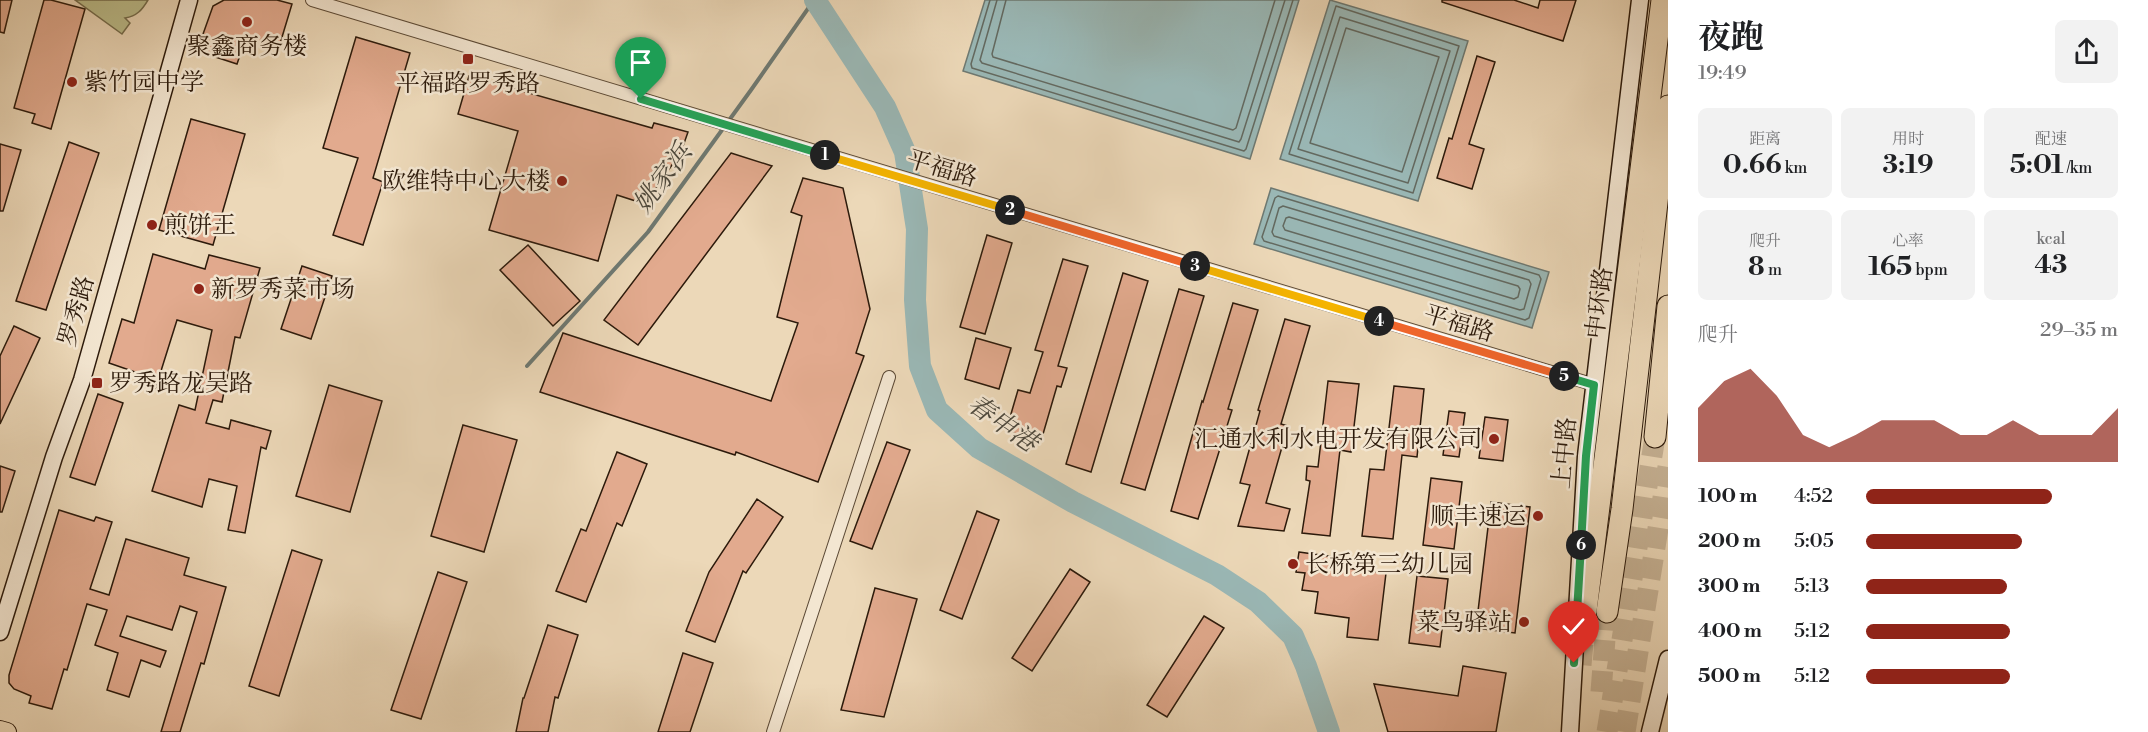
<!DOCTYPE html>
<html lang="zh">
<meta charset="utf-8">
<style>
body{margin:0;font-family:"Libre Bodoni","Noto Serif SC",serif;background:#f2f2f2;color:#202124;height:100vh;display:flex;flex-direction:column;font-size:22px;white-space:nowrap}
*{box-sizing:border-box;margin:0}
p{font-size:20px;color:#757577}
.icon{flex:none;width:33px;height:33px;fill:none;stroke:currentColor;stroke-width:2;stroke-linecap:round;stroke-linejoin:round}
.map{position:relative;flex:1;overflow:hidden}
.sheet{display:flex;flex-direction:column;background:#fff;width:480px}
.sheet>*{flex:none}
.pin{position:absolute;display:grid;place-items:center;width:51px;height:51px;color:#fff;margin:-62px -26px;border-radius:50% 50% 50% 0;rotate:-45deg;box-shadow:0 0 6px #0007}
.pin .icon{rotate:45deg}
.km{position:absolute;width:30px;height:30px;margin:-15px;border-radius:50%;background:#222;color:#fff;font-size:16px;line-height:30px;text-align:center}
.round{display:grid;place-items:center;flex:none;width:63px;height:63px;border-radius:9px;background:#f2f2f2}
.headline{display:flex;align-items:center;justify-content:space-between;height:102px;padding:0 30px}
h1{font-size:33px;font-weight:700;line-height:45px}
.figures{display:grid;grid-template-columns:repeat(3,1fr);gap:9px;height:102px;padding:6px 30px}
.figures div{display:grid;align-content:center;border-radius:9px;background:#f2f2f2;text-align:center}
.figures b{font-size:26px;font-weight:700}
.figures small{font-size:16px;font-weight:400}
.figures p{font-size:16px}
.chart{height:168px;padding:12px 30px}
.chart p{display:flex;justify-content:space-between}
.chart svg{width:100%;height:108px;margin-top:6px;fill:#8f2418;opacity:.7}
ul{padding:0 30px;list-style:none;font-size:20px}
li{display:grid;grid-template-columns:96px 72px 1fr;align-items:center;height:45px}
li i{height:15px;border-radius:8px;background:#8f2418}
main{display:flex;flex:1;min-height:0}
.map>svg:first-child{display:block}
.green{fill:#bcbe8c;stroke:#746c4c;stroke-width:1.5}
.water{fill:#9ab8b6;stroke:#6e7972;stroke-width:1.5}
.lines{fill:none;stroke-linecap:round;stroke-linejoin:round}
.shore{stroke:#636960;stroke-width:1.5}
.stream{stroke:#6e7972;stroke-width:4}
.river{stroke:#9ab8b6;stroke-width:22}
.building{fill:#e2aa8e;stroke:#2c1a0b;stroke-width:1.5}
.highway-tunnel{stroke:#c6b295;stroke-width:21;stroke-dasharray:21 10;stroke-linecap:butt}
.street-casing{stroke:#5c4a36;stroke-width:14}
.secondary-casing{stroke:#2c1a0b;stroke-width:19}
.primary-casing{stroke:#2c1a0b;stroke-width:20}
.highway-casing{stroke:#2c1a0b;stroke-width:23}
.street{stroke:#f3e6d1;stroke-width:12}
.secondary{stroke:#f3e6d1;stroke-width:16}
.primary{stroke:#ecd8b8;stroke-width:18}
.highway{stroke:#ecd8b8;stroke-width:21}
.split-1-casing{stroke:#fff;stroke-width:12}
.split-2-casing{stroke:#fff;stroke-width:12}
.split-3-casing{stroke:#fff;stroke-width:12}
.split-4-casing{stroke:#fff;stroke-width:12}
.split-5-casing{stroke:#fff;stroke-width:12}
.split-6-casing{stroke:#fff;stroke-width:12}
.split-7-casing{stroke:#fff;stroke-width:12}
.split-1{stroke:#22a559;stroke-width:8}
.split-2{stroke:#f5b400;stroke-width:8}
.split-3{stroke:#f0652b;stroke-width:8}
.split-4{stroke:#f5b400;stroke-width:8}
.split-5{stroke:#f0652b;stroke-width:8}
.split-6{stroke:#22a559;stroke-width:8}
.split-7{stroke:#22a559;stroke-width:8}
.poi-dot{fill:#8f2418;stroke:#f3e6d1;stroke-width:2}
.labels{text-anchor:middle;stroke-width:5;stroke-linejoin:round;paint-order:stroke}
.poi-label{font-size:24px;fill:#2c1a0b;stroke:#f3e6d1;text-anchor:start}
.street-label{font-size:24px;fill:#2c1a0b;stroke:#f3e6d1}
.water-label{font-size:26px;font-style:italic;fill:#4d493e;stroke:#f3e6d1}
</style>
<main>
<div class="map">
<svg width="1668" height="732" viewBox="0 0 1668 732">
<rect width="100%" height="100%" fill="#ecd8b8"/>
<filter id="stains"><feTurbulence type="fractalNoise" baseFrequency=".00333" numOctaves="4"/><feColorMatrix values="0 0 0 0 .2 0 0 0 0 .09 0 0 0 0 .02 0 0 0 .5 -.17"/></filter>
<radialGradient id="worn" r=".72"><stop offset=".6" stop-color="#630" stop-opacity="0"/><stop offset="1" stop-color="#630" stop-opacity=".3"/></radialGradient>
<path class="green" d="M 75,0 L 148,0 C 142,10 137,16 125,18 L 130,23 L 122,34 Z"/>
<g class="water">
<path d="M 985,0 L 1299,0 L 1250,159 L 963,71 Z"/>
<path d="M 1330,0 L 1468,41 L 1418,201 L 1280,159 Z"/>
<path d="M 1271,188 L 1549,272 L 1532,328 L 1254,244 Z"/>
</g>
<g class="lines">
<g class="shore">
<path d="M 990,0 L 971,64 L 972,68 L 1244,151 L 1246,149 L 1293,0"/>
<path d="M 997,0 L 980,60 L 982,63 L 1239,142 L 1241,139 L 1285,0"/>
<path d="M 1006,0 L 992,54 L 993,57 L 1233,130 L 1236,128 L 1275,0"/>
<path d="M 1336,6 L 1459,46 L 1413,193 L 1289,154 Z"/>
<path d="M 1340,17 L 1450,51 L 1408,183 L 1298,149 Z"/>
<path d="M 1346,28 L 1439,57 L 1402,172 L 1310,143 Z"/>
<path d="M 1278,196 L 1539,275 L 1541,279 L 1529,318 L 1525,320 L 1264,241 L 1262,237 L 1275,198 Z"/>
<path d="M 1283,206 L 1529,280 L 1531,284 L 1524,309 L 1520,310 L 1274,236 L 1272,232 L 1279,208 Z"/>
<path d="M 1289,217 L 1518,286 L 1520,289 L 1518,297 L 1514,299 L 1285,230 L 1283,226 L 1286,218 Z"/>
</g>
<path class="stream" d="M 527,366 L 648,232 L 751,90 L 814,0"/>
<path class="river" d="M 815,0 L 885,107 L 905,152 L 917,229 L 915,300 L 920,366 L 937,410 L 979,448 L 1073,502 L 1217,575 L 1258,602 L 1293,636 L 1306,666 L 1329,732"/>
</g>
<g class="building">
<path d="M 0,0 L 12,0 L 4,33 L 0,32 Z"/>
<path d="M 44,0 L 51,0 L 85,9 L 51,129 L 32,123 L 35,114 L 14,108 Z"/>
<path d="M 224,0 L 277,0 L 292,4 L 279,47 L 246,38 L 237,64 L 197,51 L 213,6 Z"/>
<path d="M 1442,0 L 1514,0 L 1538,8 L 1540,0 L 1576,0 L 1563,41 L 1442,2 Z"/>
<path d="M 356,37 L 410,53 L 373,178 L 383,182 L 363,245 L 333,235 L 358,158 L 323,148 Z"/>
<path d="M 1477,56 L 1495,62 L 1469,144 L 1484,149 L 1472,189 L 1437,178 L 1449,138 L 1452,139 Z"/>
<path d="M 469,76 L 652,128 L 654,123 L 688,132 L 681,152 L 645,204 L 617,195 L 598,261 L 489,230 L 518,131 L 458,114 Z"/>
<path d="M 191,119 L 245,134 L 213,245 L 159,230 Z"/>
<path d="M 69,142 L 99,153 L 46,310 L 16,301 Z"/>
<path d="M 0,144 L 21,150 L 3,211 L 0,211 Z"/>
<path d="M 731,153 L 772,166 L 638,345 L 604,320 Z"/>
<path d="M 803,178 L 843,188 L 870,309 L 856,353 L 864,356 L 818,482 L 736,452 L 735,455 L 540,392 L 563,333 L 771,401 L 798,323 L 777,317 L 802,216 L 791,212 Z"/>
<path d="M 987,235 L 1012,243 L 985,334 L 960,327 Z"/>
<path d="M 528,245 L 580,301 L 553,326 L 500,270 Z"/>
<path d="M 153,254 L 205,269 L 209,255 L 260,268 L 240,338 L 235,337 L 222,402 L 213,400 L 206,423 L 229,429 L 231,420 L 271,431 L 266,449 L 261,447 L 245,533 L 228,530 L 237,486 L 209,479 L 202,507 L 152,491 L 179,405 L 195,410 L 212,330 L 177,320 L 155,390 L 135,383 L 138,373 L 109,363 L 122,319 L 134,323 Z"/>
<path d="M 1063,259 L 1088,266 L 1058,366 L 1067,368 L 1061,387 L 1057,386 L 1041,441 L 1006,431 L 1018,390 L 1030,393 L 1043,352 L 1035,350 Z"/>
<path d="M 302,266 L 332,276 L 311,339 L 281,329 Z"/>
<path d="M 1123,273 L 1148,281 L 1091,472 L 1066,464 Z"/>
<path d="M 1179,289 L 1204,296 L 1145,490 L 1121,483 Z"/>
<path d="M 1233,303 L 1258,310 L 1228,409 L 1232,410 L 1198,519 L 1171,511 L 1202,401 L 1203,402 Z"/>
<path d="M 1285,319 L 1310,326 L 1281,424 L 1288,426 L 1266,503 L 1290,509 L 1284,531 L 1238,526 L 1250,485 L 1240,483 L 1260,411 L 1258,410 Z"/>
<path d="M 14,326 L 40,338 L 0,424 L 0,356 Z"/>
<path d="M 976,338 L 1011,348 L 999,389 L 965,379 Z"/>
<path d="M 1328,381 L 1359,384 L 1351,452 L 1340,450 L 1330,536 L 1302,533 L 1310,481 L 1306,480 L 1307,466 L 1318,467 Z"/>
<path d="M 329,385 L 382,401 L 350,512 L 296,496 Z"/>
<path d="M 1394,386 L 1424,389 L 1417,457 L 1402,455 L 1393,539 L 1362,536 L 1370,469 L 1384,470 Z"/>
<path d="M 98,394 L 123,403 L 95,485 L 70,477 Z"/>
<path d="M 1449,411 L 1465,413 L 1459,457 L 1443,455 Z"/>
<path d="M 1485,417 L 1508,420 L 1503,461 L 1479,458 Z"/>
<path d="M 463,425 L 517,440 L 484,552 L 431,536 Z"/>
<path d="M 887,442 L 910,450 L 872,549 L 850,541 Z"/>
<path d="M 617,452 L 647,464 L 622,526 L 617,523 L 586,602 L 556,591 L 581,529 L 586,531 Z"/>
<path d="M 0,466 L 15,471 L 2,512 L 0,512 Z"/>
<path d="M 1431,478 L 1462,482 L 1454,549 L 1423,545 Z"/>
<path d="M 757,499 L 783,517 L 746,573 L 743,571 L 715,642 L 686,631 L 709,572 Z"/>
<path d="M 1491,502 L 1530,507 L 1515,633 L 1476,628 Z"/>
<path d="M 59,510 L 94,521 L 96,517 L 112,522 L 90,589 L 109,595 L 126,539 L 189,558 L 184,575 L 226,587 L 204,664 L 201,663 L 180,732 L 161,732 L 197,612 L 180,606 L 172,630 L 127,616 L 120,636 L 166,651 L 160,667 L 141,660 L 129,697 L 107,690 L 118,653 L 95,645 L 107,610 L 87,604 L 67,670 L 64,669 L 52,709 L 29,703 L 31,696 L 14,689 L 9,683 L 9,675 Z"/>
<path d="M 977,511 L 999,520 L 962,619 L 940,610 Z"/>
<path d="M 292,550 L 322,560 L 279,696 L 249,686 Z"/>
<path d="M 1299,552 L 1341,558 L 1339,567 L 1386,573 L 1378,640 L 1347,637 L 1349,618 L 1315,613 L 1318,592 L 1302,590 L 1305,573 L 1296,572 Z"/>
<path d="M 1070,569 L 1090,582 L 1032,671 L 1012,658 Z"/>
<path d="M 438,572 L 467,582 L 421,719 L 391,710 Z"/>
<path d="M 1417,576 L 1448,579 L 1440,647 L 1409,643 Z"/>
<path d="M 875,588 L 917,599 L 884,717 L 841,710 Z"/>
<path d="M 1204,616 L 1224,628 L 1167,717 L 1147,705 Z"/>
<path d="M 548,625 L 578,635 L 558,698 L 555,697 L 548,732 L 516,732 L 523,698 L 524,698 Z"/>
<path d="M 683,653 L 713,663 L 690,732 L 658,732 Z"/>
<path d="M 1463,666 L 1506,673 L 1496,732 L 1388,732 L 1374,684 L 1458,696 Z"/>
</g>
<g class="lines">
<g class="highway-tunnel">
<path d="M 1581,665 L 1586,611"/>
<path d="M 1601,692 L 1607,612"/>
<path d="M 1607,732 L 1655,437"/>
<path d="M 1625,732 L 1668,467"/>
</g>
<defs>
<g id="street">
<path d="M 312,0 L 1595,385"/>
<path d="M 773,732 L 889,377"/>
</g>
<g id="secondary">
<path d="M 0,632 L 54,457 L 82,380 L 189,0"/>
<path d="M 1570,732 L 1586,456 L 1640,0"/>
<path d="M 1650,732 L 1668,659"/>
</g>
<path id="primary" d="M 0,730 L 7,732"/>
<g id="highway">
<path d="M 1655,437 L 1668,306"/>
<path d="M 1586,611 L 1662,0"/>
<path d="M 1607,612 L 1622,509 L 1668,106"/>
</g>
</defs>
<use href="#street" class="street-casing"/>
<use href="#secondary" class="secondary-casing"/>
<use href="#primary" class="primary-casing"/>
<use href="#highway" class="highway-casing"/>
<use href="#street" class="street"/>
<use href="#secondary" class="secondary"/>
<use href="#primary" class="primary"/>
<use href="#highway" class="highway"/>
</g>
<g class="lines">
<defs>
<path id="split-1" d="M 641,99 L 825,155"/>
<path id="split-2" d="M 825,155 L 1010,210"/>
<path id="split-3" d="M 1010,210 L 1195,266"/>
<path id="split-4" d="M 1195,266 L 1379,321"/>
<path id="split-5" d="M 1379,321 L 1564,376"/>
<path id="split-6" d="M 1564,376 L 1594,385 L 1586,456 L 1581,545"/>
<path id="split-7" d="M 1574,663 L 1581,545"/>
</defs>
<use href="#split-1" class="split-1-casing"/>
<use href="#split-2" class="split-2-casing"/>
<use href="#split-3" class="split-3-casing"/>
<use href="#split-4" class="split-4-casing"/>
<use href="#split-5" class="split-5-casing"/>
<use href="#split-6" class="split-6-casing"/>
<use href="#split-7" class="split-7-casing"/>
<use href="#split-1" class="split-1"/>
<use href="#split-2" class="split-2"/>
<use href="#split-3" class="split-3"/>
<use href="#split-4" class="split-4"/>
<use href="#split-5" class="split-5"/>
<use href="#split-6" class="split-6"/>
<use href="#split-7" class="split-7"/>
</g>
<g class="poi-dot">
<circle cx="247" cy="22" r="6"/>
<rect x="462" y="53" width="12" height="12" rx="3"/>
<circle cx="72" cy="82" r="6"/>
<circle cx="562" cy="181" r="6"/>
<circle cx="152" cy="225" r="6"/>
<circle cx="199" cy="289" r="6"/>
<rect x="91" y="377" width="12" height="12" rx="3"/>
<circle cx="1494" cy="439" r="6"/>
<circle cx="1538" cy="516" r="6"/>
<circle cx="1293" cy="564" r="6"/>
<circle cx="1524" cy="622" r="6"/>
</g>
<g class="labels">
<g class="poi-label">
<text x="247" y="54" text-anchor="middle">聚鑫商务楼</text>
<text x="84" y="90">紫竹园中学</text>
<text x="468" y="91" text-anchor="middle">平福路罗秀路</text>
<text x="550" y="189" text-anchor="end">欧维特中心大楼</text>
<text x="164" y="233">煎饼王</text>
<text x="211" y="297">新罗秀菜市场</text>
<text x="109" y="391">罗秀路龙吴路</text>
<text x="1482" y="447" text-anchor="end">汇通水利水电开发有限公司</text>
<text x="1526" y="524" text-anchor="end">顺丰速运</text>
<text x="1305" y="572">长桥第三幼儿园</text>
<text x="1512" y="630" text-anchor="end">菜鸟驿站</text>
</g>
<g class="street-label">
<text transform="translate(942 168) rotate(17)" y="8">平福路</text>
<text transform="translate(1599 303) rotate(-83)" y="8">中环路</text>
<text transform="translate(76 311) rotate(-74)" y="8">罗秀路</text>
<text transform="translate(1459 323) rotate(17)" y="8">平福路</text>
<text transform="translate(1564 453) rotate(-85)" y="8">上中路</text>
</g>
<g class="water-label">
<text transform="translate(662 178) rotate(-54)" y="9">姚家浜</text>
<text transform="translate(1003 423) rotate(35)" y="9">春申港</text>
</g>
</g>
<rect width="100%" height="100%" filter="url(#stains)"/>
<rect width="100%" height="100%" fill="url(#worn)"/>
</svg>
<div class="pin" style="left:641px;top:99px;background:#1e9e55"><svg class="icon" aria-label="arrive" viewBox="0 0 24 24"><path d="M6 21V4h12l-3 4 3 4H6"/></svg></div>
<div class="pin" style="left:1574px;top:663px;background:#d93025"><svg class="icon" aria-label="check" viewBox="0 0 24 24"><path d="M5 12l5 5 9-10"/></svg></div>
<b class="km" style="left:825px;top:155px">1</b>
<b class="km" style="left:1010px;top:210px">2</b>
<b class="km" style="left:1195px;top:266px">3</b>
<b class="km" style="left:1379px;top:321px">4</b>
<b class="km" style="left:1564px;top:376px">5</b>
<b class="km" style="left:1581px;top:545px">6</b>
</div>
<section class="sheet">
<div class="headline"><div><h1>夜跑</h1><p>19:49</p></div><a class="round"><svg class="icon" aria-label="share" viewBox="0 0 24 24"><path d="M12 15V3M7 8l5-5 5 5M5 13v7h14v-7"/></svg></a></div>
<div class="figures">
<div><p>距离</p><b>0.66<small> km</small></b></div>
<div><p>用时</p><b>3:19</b></div>
<div><p>配速</p><b>5:01<small> /km</small></b></div>
</div>
<div class="figures">
<div><p>爬升</p><b>8<small> m</small></b></div>
<div><p>心率</p><b>165<small> bpm</small></b></div>
<div><p>kcal</p><b>43</b></div>
</div>
<div class="chart"><p><span>爬升</span>29–35 m</p>
<svg viewBox="0 0 160 44" preserveAspectRatio="none"><path d="M0 44V22L10 11L20 6L30 17L40 33L50 38L60 33L70 27L80 27L90 27L100 33L110 33L120 27L130 33L140 33L150 33L160 22V44z"/></svg>
</div>
<ul>
<li><b>100 m</b>4:52<i style="width:74%"></i></li>
<li><b>200 m</b>5:05<i style="width:62%"></i></li>
<li><b>300 m</b>5:13<i style="width:56%"></i></li>
<li><b>400 m</b>5:12<i style="width:57%"></i></li>
<li><b>500 m</b>5:12<i style="width:57%"></i></li>
</ul>
</section>
</main>
